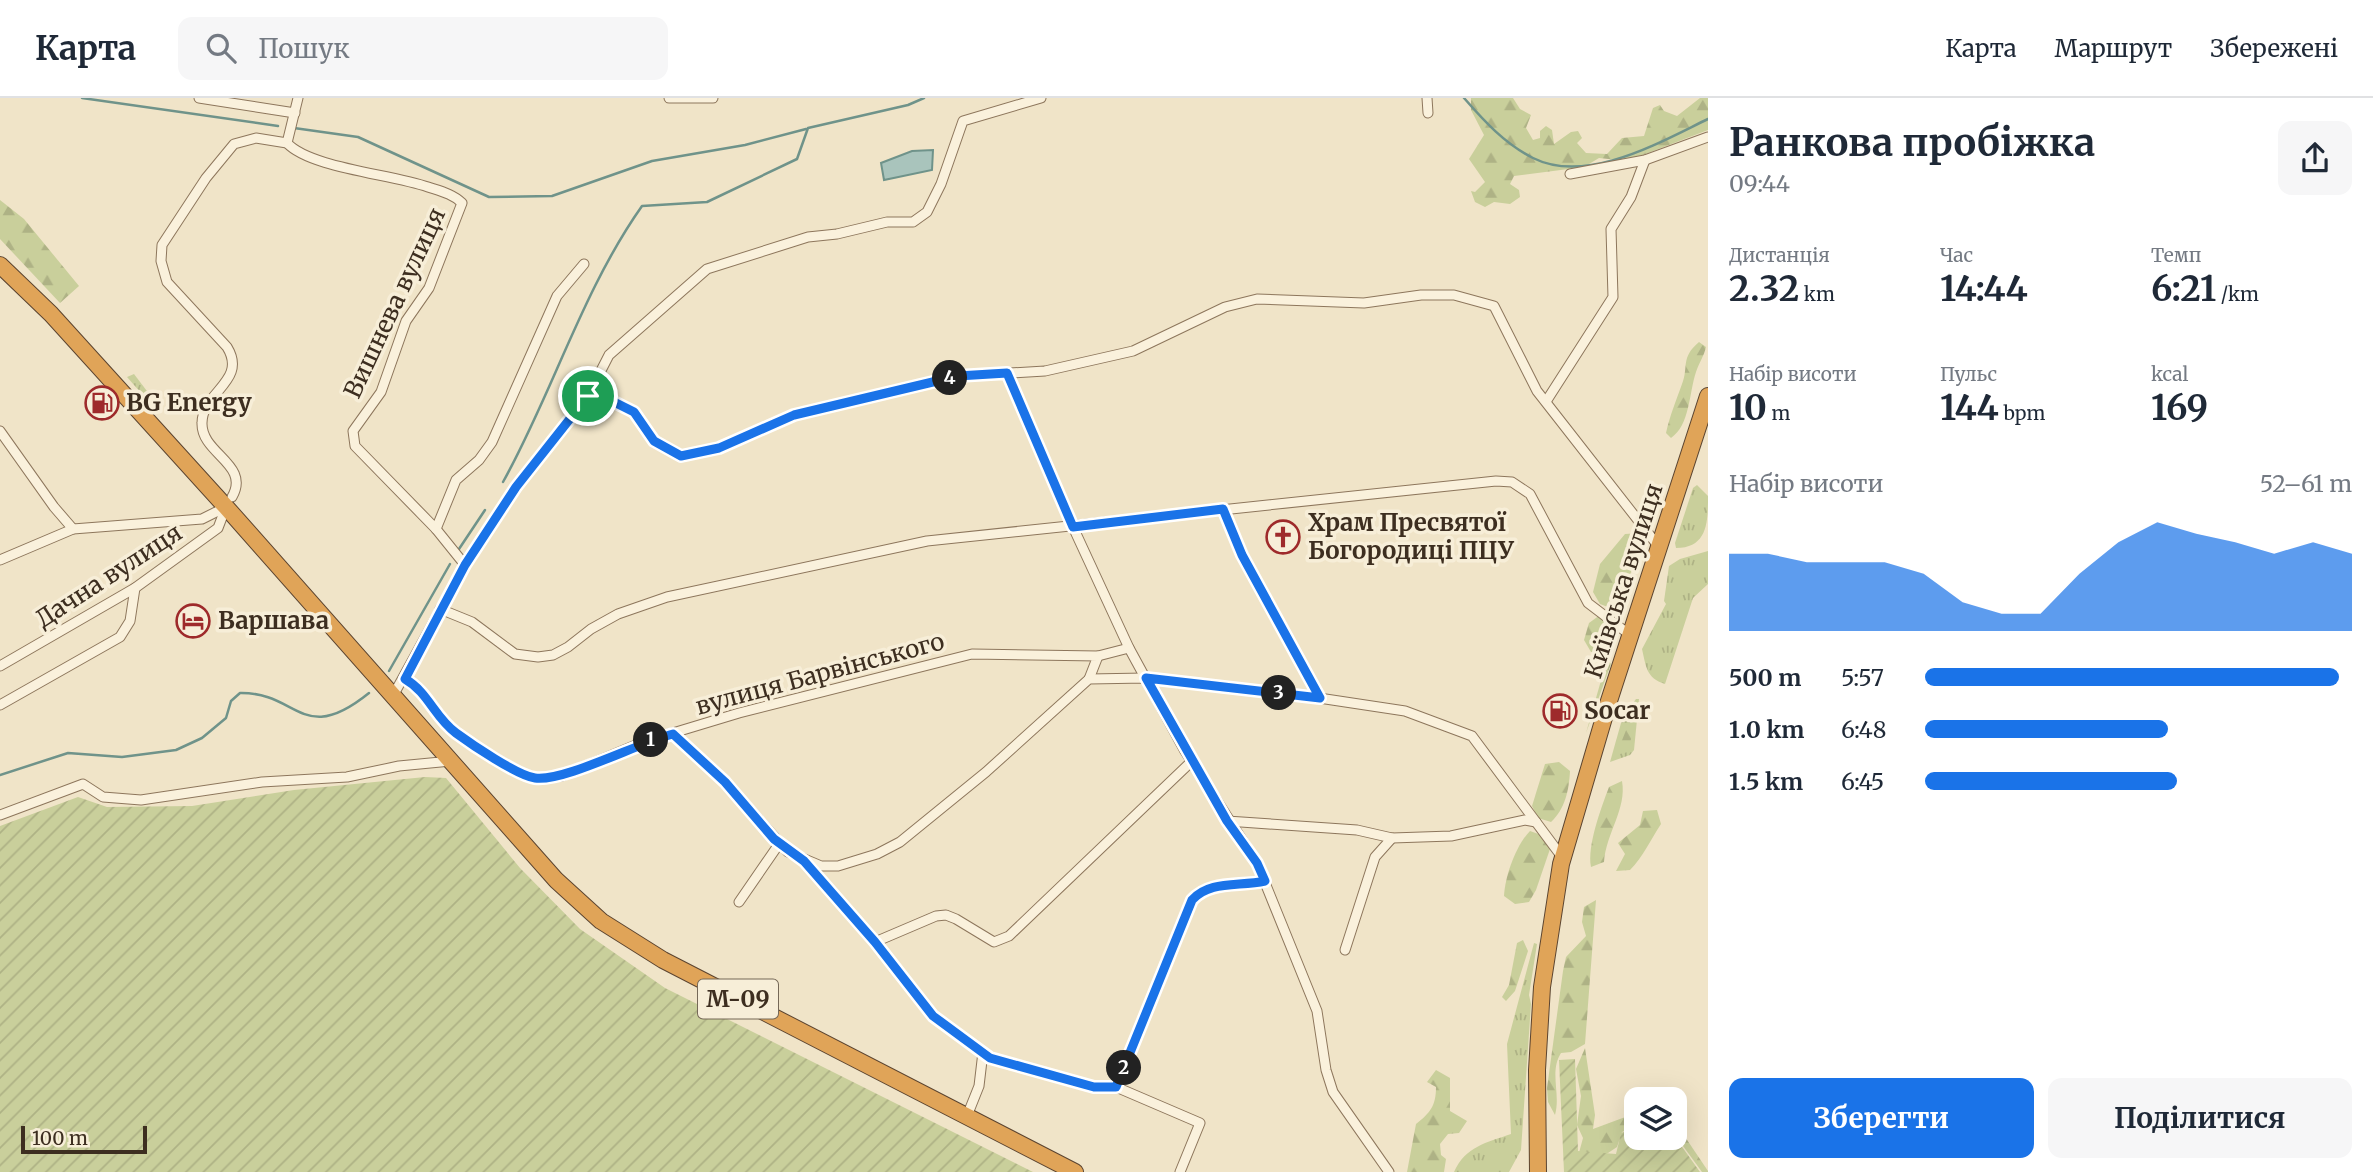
<!DOCTYPE html>
<html lang="uk">
<meta charset="utf-8">
<style>
body{margin:0;font-family:Merriweather,serif;background:#f6f6f7;color:#1f2937;height:100vh;display:flex;flex-direction:column;font-size:26px;white-space:nowrap}
*{box-sizing:border-box;margin:0}
p{font-size:23px;color:#747a83}
.icon{flex:none;width:38px;height:38px;fill:none;stroke:currentColor;stroke-width:2;stroke-linecap:round;stroke-linejoin:round}
.map{position:relative;flex:1;overflow:hidden}
.details{display:flex;flex-direction:column;background:#fff;width:665px}
.details>*{flex:none}
.tools{position:absolute;left:1624px;top:989px;display:grid;gap:14px}
.tools a{display:grid;place-items:center;width:63px;height:63px;border-radius:14px;background:#fff;box-shadow:0 7px 28px #0002;font-size:35px}
.scale{position:absolute;left:21px;bottom:18px;width:126px;box-sizing:border-box;padding-left:7px;border:4px solid #3d2e20;border-top:0;font-size:19px;line-height:24px;white-space:nowrap;color:#3d2e20;-webkit-text-stroke:5px #f7eed8;paint-order:stroke}
.pin{position:absolute;display:grid;place-items:center;width:60px;height:60px;color:#fff;margin:-30px;border:4px solid #fff;border-radius:50%;box-shadow:0 2px 7px #0007}
.km{position:absolute;width:35px;height:35px;margin:-18px;border-radius:50%;background:#222;color:#fff;font-size:19px;line-height:35px;text-align:center}
.round{display:grid;place-items:center;flex:none;width:74px;height:74px;border-radius:14px;background:#f6f6f7}
.head{display:flex;align-items:center;justify-content:space-between;height:119px;padding:0 21px}
h1{font-size:38px;font-weight:700;line-height:52px}
.metrics{display:grid;grid-template-columns:repeat(3,1fr);gap:10px;height:119px;padding:7px 21px}
.metrics div{display:grid;align-content:center}
.metrics b{font-size:35px;font-weight:700}
.metrics small{font-size:19px;font-weight:400}
.metrics p{font-size:19px}
.chart{height:196px;padding:14px 21px}
.chart p{display:flex;justify-content:space-between}
.chart svg{width:100%;height:126px;margin-top:7px;fill:#1a73e8;opacity:.7}
.cta{display:flex;gap:14px;margin-top:auto;padding:14px 21px}
.cta a{flex:1;height:80px;border-radius:14px;background:#1a73e8;color:#fff;font-size:28px;font-weight:700;line-height:80px;text-align:center}
.cta a+a{background:#f6f6f7;color:#1f2937}
ul{padding:0 21px;list-style:none;font-size:23px}
li{display:grid;grid-template-columns:112px 84px 1fr;align-items:center;height:52px}
li i{height:18px;border-radius:9px;background:#1a73e8}
header{display:flex;align-items:center;gap:42px;box-sizing:border-box;height:98px;padding:0 35px;background:#fff;border-bottom:2px solid #e0e1e3}
header strong{font-size:33px}
nav{display:flex;gap:38px;margin-inline-start:auto;font-size:24px}
.search{width:490px;height:63px;background:#f6f6f7;display:flex;align-items:center;gap:18px;box-sizing:border-box;padding:0 24px;border-radius:14px;color:#747a83;font-size:26px}
main{display:flex;flex:1;min-height:0}
.map>svg:first-child{display:block}
.grass{fill:url(#grass-tufts)}
.forest{fill:url(#forest-firs)}
.garden{fill:url(#garden-furrows)}
.water{fill:#a9c4bc;stroke:#6f938a;stroke-width:2}
.lines{fill:none;stroke-linecap:round;stroke-linejoin:round}
.stream{stroke:#6f938a;stroke-width:2.5}
.street-casing{stroke:#8d765c;stroke-width:11}
.highway-casing{stroke:#5b4430;stroke-width:18}
.street{stroke:#faf1dc;stroke-width:9}
.highway{stroke:#e0a458;stroke-width:16}
.route-casing{stroke:#fff;stroke-width:14}
.route{stroke:#1a73e8;stroke-width:9}
.labels{text-anchor:middle;stroke-width:7;stroke-linejoin:round;paint-order:stroke}
.shield{fill:#f7eed8;stroke:#756857;stroke-width:2}
.shield-label{font-size:23px;font-weight:bold;fill:#3d2e20}
.street-label{font-size:24px;fill:#3d2e20;stroke:#f7eed8}
.poi-label{font-size:24px;font-weight:bold;fill:#3d2e20;stroke:#f7eed8;text-anchor:start}
</style>
<header>
<strong>Карта</strong>
<div class="search"><svg class="icon" aria-label="search" viewBox="0 0 24 24"><circle cx="10" cy="10" r="6"/><path d="M15 15l6 6"/></svg>Пошук</div>
<nav><a>Карта</a><a>Маршрут</a><a>Збережені</a></nav>
</header>
<main>
<div class="map">
<svg width="1708" height="1074" viewBox="0 0 1708 1074">
<defs>
<pattern id="grass-tufts" width="24" height="20" patternUnits="userSpaceOnUse" patternTransform="scale(1.75)"><rect width="24" height="20" fill="#c9cf9b"/><path d="M3 7l-1-3M5 7V3M7 7l1-3M15 17l-1-3M17 17v-4M19 17l1-3" fill="none" stroke="#aeb285"/></pattern>
<pattern id="forest-firs" width="22" height="20" patternUnits="userSpaceOnUse" patternTransform="scale(1.75)"><rect width="22" height="20" fill="#c9cf9b"/><path d="M5 1l3.5 6h-7zM16 11l3.5 6h-7z" fill="#aeb285"/></pattern>
<pattern id="garden-furrows" width="10" height="10" patternUnits="userSpaceOnUse" patternTransform="scale(1.75)"><rect width="10" height="10" fill="#c9cf9b"/><path d="M-1 1l2-2M0 10L10 0M9 11l2-2" fill="none" stroke="#aeb285"/></pattern>
</defs>
<rect width="100%" height="100%" fill="#f0e4c8"/>
<g class="grass">
<path d="M 134,276 L 156,305 L 156,312 L 127,279 Z"/>
<path d="M 1697,387 L 1708,398 C 1708,423 1708,450 1676,450 L 1675,445 L 1693,390 Z"/>
<path d="M 1708,453 L 1708,486 L 1693,500 L 1665,586 C 1646,580 1646,568 1642,551 L 1666,506 L 1664,503 L 1669,468 L 1680,461 Z"/>
<path d="M 1609,563 L 1611,566 L 1586,635 L 1606,565 Z"/>
<path d="M 1636,601 L 1639,601 L 1634,652 L 1630,657 L 1610,664 L 1623,618 Z"/>
<path d="M 1534,845 L 1537,846 L 1529,897 L 1531,906 L 1521,1052 L 1509,1074 L 1454,1074 C 1466,1048 1486,1045 1511,1036 L 1507,946 Z"/>
</g>
<g class="forest">
<path d="M 1471,0 L 1513,0 L 1520,11 L 1531,17 L 1526,30 L 1533,42 L 1540,40 L 1540,33 L 1546,28 L 1552,32 L 1554,46 L 1571,34 L 1578,33 L 1582,40 L 1577,45 L 1586,55 L 1607,56 L 1622,40 L 1644,38 L 1653,10 L 1660,7 L 1664,13 L 1677,18 L 1700,0 L 1708,0 L 1708,32 L 1627,63 L 1599,60 L 1584,69 L 1514,78 L 1510,86 L 1519,92 L 1520,99 L 1510,106 L 1494,104 L 1485,109 L 1475,104 L 1471,93 L 1475,94 L 1485,84 L 1469,61 L 1484,37 L 1471,12 Z"/>
<path d="M 0,102 L 24,121 L 79,188 L 60,205 L 0,141 Z"/>
<path d="M 1699,244 L 1706,249 C 1704,258 1699,265 1696,274 C 1689,295 1690,327 1671,340 L 1666,335 C 1670,317 1676,303 1682,286 C 1689,269 1680,260 1699,244 Z"/>
<path d="M 1640,435 C 1640,439 1642,443 1642,447 C 1642,452 1617,505 1613,511 L 1600,506 L 1593,494 L 1600,466 L 1625,436 Z"/>
<path d="M 1600,517 L 1611,526 L 1611,540 L 1605,552 L 1591,554 L 1584,542 L 1589,525 Z"/>
<path d="M 1635,624 L 1628,654 L 1616,657 L 1629,625 Z"/>
<path d="M 1559,664 L 1570,673 C 1569,692 1565,711 1551,724 L 1538,720 L 1532,708 L 1545,666 Z"/>
<path d="M 1622,683 C 1627,711 1606,735 1604,764 L 1591,769 C 1587,748 1601,710 1609,689 Z"/>
<path d="M 1657,712 L 1661,726 C 1651,741 1643,759 1630,772 L 1616,773 L 1625,756 L 1618,745 L 1640,727 L 1643,713 Z"/>
<path d="M 1530,733 L 1544,738 L 1550,751 L 1536,792 L 1529,804 L 1515,806 L 1504,798 C 1505,778 1516,747 1530,733 Z"/>
<path d="M 1596,802 L 1585,946 L 1571,954 L 1561,955 C 1549,974 1561,996 1555,1017 L 1548,1004 L 1547,990 L 1563,873 L 1566,859 L 1586,838 L 1582,824 L 1584,809 Z"/>
<path d="M 1523,842 L 1528,853 L 1515,893 L 1506,903 L 1502,899 L 1509,887 L 1517,845 Z"/>
<path d="M 1585,950 L 1595,1017 L 1593,1031 L 1636,1015 L 1636,1027 L 1622,1034 L 1617,1049 L 1590,1067 L 1577,1062 L 1583,1040 L 1577,1027 L 1581,998 L 1576,971 Z"/>
<path d="M 1436,972 L 1450,980 L 1450,1013 L 1467,1023 L 1459,1035 L 1448,1036 L 1440,1046 L 1441,1057 L 1446,1061 L 1444,1074 L 1407,1074 L 1416,1026 C 1430,1015 1436,1008 1436,989 L 1427,984 Z"/>
<path d="M 1675,1024 L 1708,1073 L 1708,1074 L 1702,1074 L 1675,1037 Z"/>
</g>
<g class="garden">
<path d="M 425,679 L 446,680 L 520,770 L 580,831 L 665,890 L 1033,1074 L 0,1074 L 0,728 L 78,699 L 107,709 L 192,708 L 294,692 Z"/>
<path d="M 1575,961 L 1578,1053 L 1616,1056 L 1621,1035 L 1636,1029 L 1636,1040 L 1675,1039 L 1700,1074 L 1564,1074 L 1559,962 Z"/>
</g>
<path class="water" d="M 933,52 L 932,72 L 884,82 L 881,65 L 912,53 Z"/>
<g class="lines">
<g class="stream">
<path d="M 82,0 L 278,28"/>
<path d="M 1464,0 C 1484,23 1505,46 1533,60 C 1587,87 1660,44 1708,21"/>
<path d="M 294,30 L 358,39 L 489,99 L 552,98 L 652,63 L 745,47 L 806,31"/>
<path d="M 503,384 C 553,294 582,193 642,108 L 707,104 L 797,61 L 808,30 L 908,7 L 924,0"/>
<path d="M 459,451 L 485,412"/>
<path d="M 389,573 L 450,466"/>
<path d="M 0,677 L 68,655 L 122,659 L 176,652 L 202,640 L 226,620 L 231,603 L 240,595 C 299,594 302,649 369,595"/>
</g>
<defs>
<g id="street">
<path d="M 199,0 L 295,15"/>
<path d="M 669,0 L 713,0"/>
<path d="M 1427,0 L 1428,15"/>
<path d="M 287,45 C 310,70 391,76 428,89 C 440,93 453,96 462,105 L 429,190 L 406,223 L 381,294 L 353,333 L 355,348 L 436,431 L 465,467"/>
<path d="M 287,45 L 298,0"/>
<path d="M 1570,76 L 1645,62 L 1708,39"/>
<path d="M 1007,275 L 1073,429 L 1129,550 L 1185,653 L 1257,765 L 1317,913 L 1326,972 L 1333,994 L 1389,1074"/>
<path d="M 588,298 L 610,302 L 634,314 L 654,343 L 681,358 L 718,350 L 794,317 L 958,278 L 1045,273 L 1133,253 L 1225,209 L 1257,201 L 1364,205 L 1421,197 L 1454,197 L 1494,208 L 1537,293 L 1659,449"/>
<path d="M 1547,302 L 1613,199 L 1611,131 L 1631,99 L 1645,62"/>
<path d="M 0,333 L 54,409 L 73,431"/>
<path d="M 232,399 C 251,366 201,356 202,325 C 202,294 248,283 227,249 L 167,184 L 161,163 L 162,147 L 206,80 L 234,46 L 256,40 L 287,45"/>
<path d="M 1223,411 L 1243,457 L 1319,600"/>
<path d="M 436,431 L 456,382 L 479,362 L 492,344 L 557,198 L 584,166"/>
<path d="M 0,462 L 73,431 L 202,421 L 226,409"/>
<path d="M 440,511 L 472,524 L 515,556 L 538,559 L 553,557 L 568,549 L 591,531 L 618,516 L 667,499 L 927,443 L 1496,383 L 1512,384 L 1530,396 L 1588,505 L 1630,537"/>
<path d="M 1098,558 L 1129,550"/>
<path d="M 0,568 L 135,490 L 218,430 L 226,409"/>
<path d="M 405,581 C 427,593 434,614 452,631 C 462,641 522,678 535,680 C 544,681 553,679 562,678 L 643,644 L 739,615 L 972,556 L 1098,558 L 1089,581"/>
<path d="M 394,596 L 465,467 L 516,389 L 588,298 L 609,257 L 707,171 L 808,139 L 837,136 L 887,124 L 913,124 L 927,114 L 941,86 L 963,23 L 1041,0"/>
<path d="M 0,607 L 120,539 L 130,523 L 135,490"/>
<path d="M 673,636 L 725,684 L 788,754 L 821,768 L 838,768 L 877,756 L 900,744 L 986,674 L 1089,581 L 1145,580 L 1319,600 L 1405,613 L 1472,638 L 1562,759"/>
<path d="M 0,717 L 83,686 L 103,699 L 141,702 L 262,684 L 347,679 L 399,668 L 451,663"/>
<path d="M 1227,723 L 1357,732 L 1392,740 L 1451,738 L 1525,722 L 1536,724"/>
<path d="M 804,763 L 875,844 L 933,918 L 983,954 L 979,988 L 967,1018"/>
<path d="M 739,804 L 779,746"/>
<path d="M 875,844 L 936,818 L 946,817 L 956,821 L 994,844 L 1009,838 L 1192,663"/>
<path d="M 1345,852 L 1375,759 L 1392,740"/>
<path d="M 983,954 L 990,960 L 1094,989 L 1116,989 L 1200,1025 L 1180,1074"/>
<path d="M 1116,989 L 1192,802 C 1210,782 1239,789 1265,783"/>
</g>
<g id="highway">
<path d="M 0,167 L 51,216 L 226,409 L 556,782 L 601,823 L 663,862 L 1075,1074"/>
<path d="M 1538,1074 L 1537,972 L 1542,889 L 1561,766 L 1608,606 L 1708,298"/>
</g>
</defs>
<use href="#street" class="street-casing"/>
<use href="#highway" class="highway-casing"/>
<use href="#street" class="street"/>
<use href="#highway" class="highway"/>
</g>
<g class="lines">
<defs>
<path id="route" d="M 1007,275 L 1073,429 L 1223,411 L 1242,457 L 1320,600 L 1146,580 L 1227,723 L 1257,765 L 1265,783 C 1239,789 1210,782 1192,802 L 1116,989 L 1094,989 L 990,960 L 933,918 L 875,844 L 804,763 L 774,741 L 725,684 L 673,636 C 638,645 564,684 535,680 C 518,678 471,646 456,635 C 435,620 428,594 405,581 L 465,467 L 516,389 L 588,298 L 610,302 L 634,314 L 654,343 L 681,358 L 719,350 L 794,317 L 958,278 Z"/>
</defs>
<use href="#route" class="route-casing"/>
<use href="#route" class="route"/>
</g>
<defs>
<symbol id="fuel-ring" viewBox="-11 -11 22 22"><circle r="9.5" fill="#f7eed8" stroke="#9e2a2b" stroke-width="1.5"/><path d="M-5.5-6h7V0h2V4h1.3V-2.5L3-4.5l.8-.8L6-3V5H2.5V1h-1V6h-7ZM-4.2-4.7v3.2H.2V-4.7Z" fill="#9e2a2b"/></symbol>
<symbol id="church-ring" viewBox="-11 -11 22 22"><circle r="9.5" fill="#f7eed8" stroke="#9e2a2b" stroke-width="1.5"/><path d="M-1.2-6h2.4v3.5h3.3v2.4h-3.3V6h-2.4V-.1h-3.3v-2.4h3.3Z" fill="#9e2a2b"/></symbol>
<symbol id="hotel-ring" viewBox="-11 -11 22 22"><circle r="9.5" fill="#f7eed8" stroke="#9e2a2b" stroke-width="1.5"/><path d="M-6-4.5h1.5V1H6V5H4.5V3h-9V5H-6ZM-4 0a1.8 1.8 0 1 1 3.6 0ZM.5 0V-2.5h3Q6-2.5 6 0Z" fill="#9e2a2b"/></symbol>
</defs>
<g fill-rule="evenodd">
<use href="#fuel-ring" x="83" y="286" width="38" height="38"/>
<use href="#church-ring" x="1264" y="420" width="38" height="38"/>
<use href="#hotel-ring" x="174" y="504" width="38" height="38"/>
<use href="#fuel-ring" x="1541" y="594" width="38" height="38"/>
</g>
<g class="labels">
<rect class="shield" x="698" y="881.5" width="80" height="39" rx="5"/>
<g class="shield-label">
<text x="738" y="909">М-09</text>
</g>
<g class="street-label">
<text transform="translate(395 205) rotate(-65)" y="8">Вишнева вулиця</text>
<text transform="translate(109 478) rotate(-33)" y="8">Дачна вулиця</text>
<text transform="translate(1624 483) rotate(-72)" y="8">Київська вулиця</text>
<text transform="translate(820 576) rotate(-15)" y="8">вулиця Барвінського</text>
</g>
<g class="poi-label">
<text x="126" y="313">BG Energy</text>
<text x="1308" y="433">Храм Пресвятої<tspan x="1308" dy="28">Богородиці ПЦУ</tspan></text>
<text x="218" y="531">Варшава</text>
<text x="1584" y="621">Socar</text>
</g>
</g>
</svg>
<div class="tools">
<a><svg class="icon" aria-label="layers" viewBox="0 0 24 24"><path d="M12 4l9 5-9 5-9-5zM3 14l9 5 9-5"/></svg></a>
</div>
<div class="scale">100 m</div>
<div class="pin" style="left:588px;top:298px;background:#1e9e55"><svg class="icon" aria-label="arrive" viewBox="0 0 24 24"><path d="M6 21V4h12l-3 4 3 4H6"/></svg></div>
<b class="km" style="left:651px;top:642px">1</b>
<b class="km" style="left:1124px;top:970px">2</b>
<b class="km" style="left:1279px;top:595px">3</b>
<b class="km" style="left:950px;top:280px">4</b>
</div>
<section class="details">
<div class="head"><div><h1>Ранкова пробіжка</h1><p>09:44</p></div><a class="round"><svg class="icon" aria-label="share" viewBox="0 0 24 24"><path d="M12 15V3M7 8l5-5 5 5M5 13v7h14v-7"/></svg></a></div>
<div class="metrics">
<div><p>Дистанція</p><b>2.32<small> km</small></b></div>
<div><p>Час</p><b>14:44</b></div>
<div><p>Темп</p><b>6:21<small> /km</small></b></div>
</div>
<div class="metrics">
<div><p>Набір висоти</p><b>10<small> m</small></b></div>
<div><p>Пульс</p><b>144<small> bpm</small></b></div>
<div><p>kcal</p><b>169</b></div>
</div>
<div class="chart"><p><span>Набір висоти</span>52–61 m</p>
<svg viewBox="0 0 160 44" preserveAspectRatio="none"><path d="M0 44V17L10 17L20 20L30 20L40 20L50 24L60 34L70 38L80 38L90 24L100 13L110 6L120 10L130 13L140 17L150 13L160 17V44z"/></svg>
</div>
<ul>
<li><b>500 m</b>5:57<i style="width:97%"></i></li>
<li><b>1.0 km</b>6:48<i style="width:57%"></i></li>
<li><b>1.5 km</b>6:45<i style="width:59%"></i></li>
</ul>
<div class="cta"><a>Зберегти</a><a>Поділитися</a></div>
</section>
</main>
